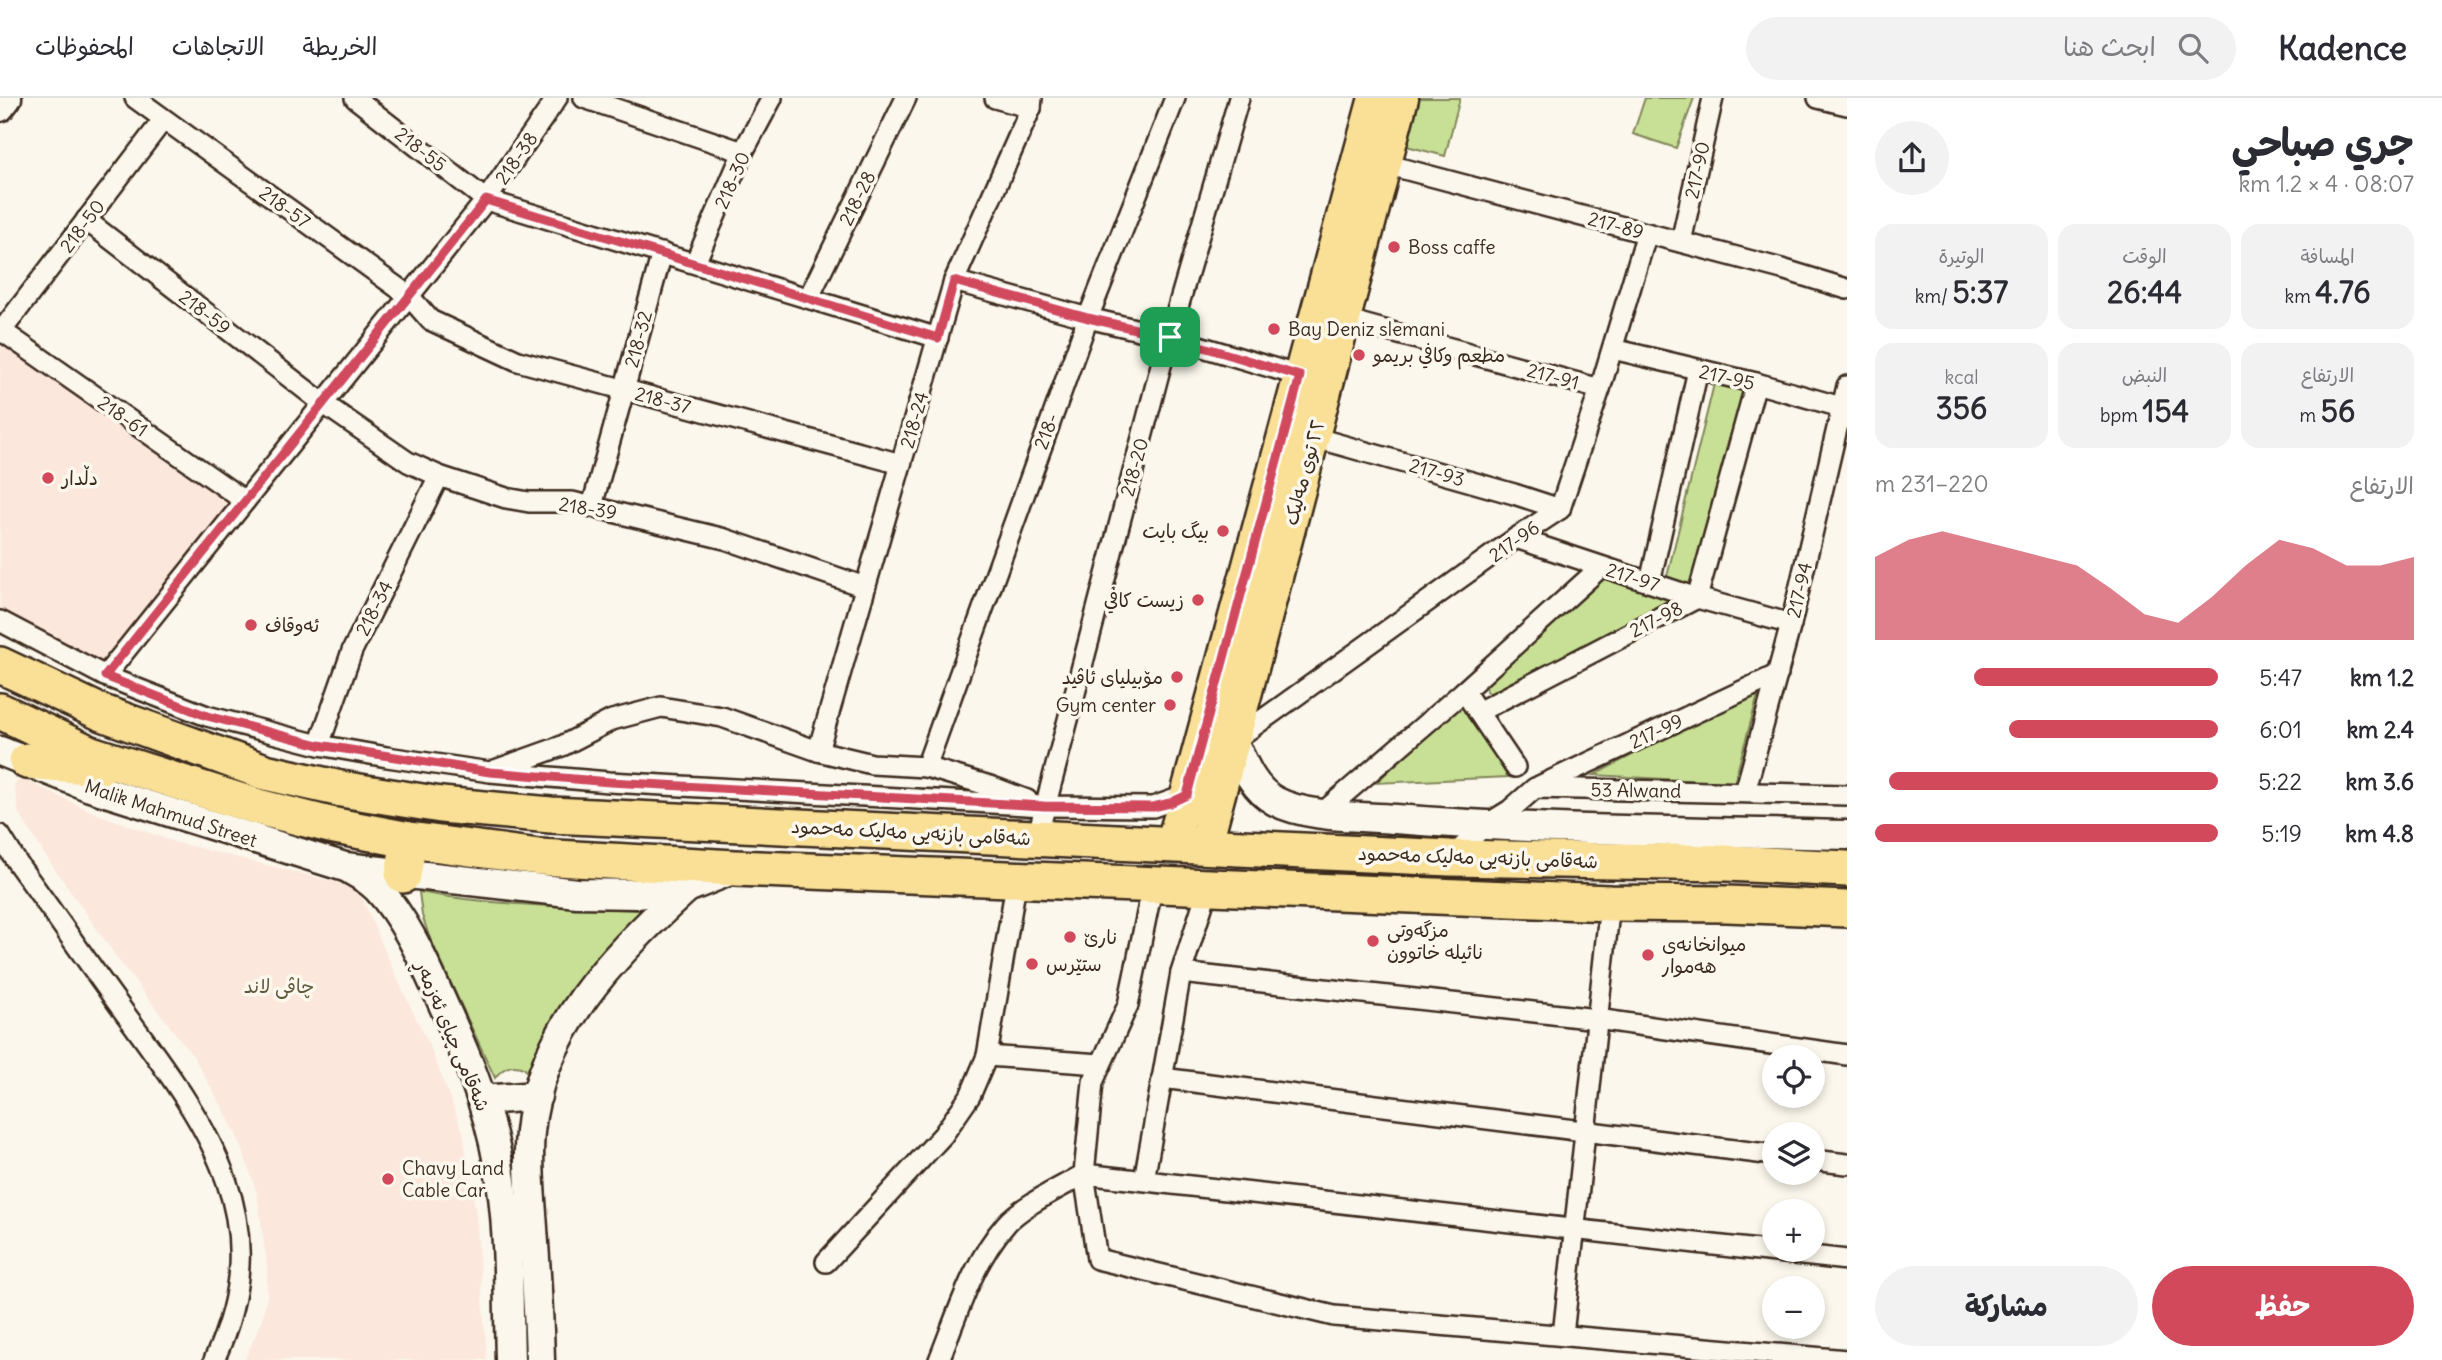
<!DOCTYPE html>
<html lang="ar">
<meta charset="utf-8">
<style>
body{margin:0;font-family:Delius,"Playpen Sans Arabic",sans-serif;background:#f2f2f3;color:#2b2b33;direction:rtl;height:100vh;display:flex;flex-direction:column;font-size:26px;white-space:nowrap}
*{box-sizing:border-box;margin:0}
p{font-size:23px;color:#7c7c81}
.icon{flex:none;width:38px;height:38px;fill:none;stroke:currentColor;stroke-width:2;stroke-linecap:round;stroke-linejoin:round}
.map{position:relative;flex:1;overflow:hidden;direction:ltr}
.sheet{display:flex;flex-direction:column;background:#fff;width:595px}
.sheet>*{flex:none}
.tools{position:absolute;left:1762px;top:947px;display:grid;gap:14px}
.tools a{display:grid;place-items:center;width:63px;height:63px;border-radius:50%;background:#fff;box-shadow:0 4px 10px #0003;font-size:35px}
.pin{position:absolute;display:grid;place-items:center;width:60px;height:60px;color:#fff;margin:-30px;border-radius:14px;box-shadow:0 4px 10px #0006}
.round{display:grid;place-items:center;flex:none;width:74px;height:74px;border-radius:37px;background:#f2f2f3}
.overview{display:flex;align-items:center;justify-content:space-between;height:119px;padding:0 28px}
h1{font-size:38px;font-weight:700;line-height:52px}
.metrics{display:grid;grid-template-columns:repeat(3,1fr);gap:10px;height:119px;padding:7px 28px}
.metrics div{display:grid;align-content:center;border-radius:18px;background:#f2f2f3;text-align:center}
.metrics b{font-size:30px;font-weight:700}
.metrics small{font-size:19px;font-weight:400}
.metrics p{font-size:19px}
.chart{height:196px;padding:14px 28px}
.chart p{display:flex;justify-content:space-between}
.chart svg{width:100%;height:126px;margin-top:7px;fill:#d1495b;opacity:.7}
.button{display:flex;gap:14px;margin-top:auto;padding:14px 28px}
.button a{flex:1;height:80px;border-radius:42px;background:#d1495b;color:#fff;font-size:28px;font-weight:700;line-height:80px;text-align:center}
.button a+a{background:#f2f2f3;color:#2b2b33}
ul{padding:0 28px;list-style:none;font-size:23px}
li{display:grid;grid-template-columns:112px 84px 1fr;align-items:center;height:52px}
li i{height:18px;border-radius:9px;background:#d1495b}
header{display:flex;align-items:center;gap:42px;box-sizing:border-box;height:98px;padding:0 35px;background:#fff;border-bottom:2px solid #e1e1e2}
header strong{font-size:33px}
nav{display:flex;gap:38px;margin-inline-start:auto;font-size:24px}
.search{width:490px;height:63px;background:#f2f2f3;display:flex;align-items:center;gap:18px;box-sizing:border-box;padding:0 24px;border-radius:38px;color:#7c7c81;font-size:26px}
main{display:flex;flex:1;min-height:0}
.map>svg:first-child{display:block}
.built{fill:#fce7dc}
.green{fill:#c8e096;stroke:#82855a;stroke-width:2}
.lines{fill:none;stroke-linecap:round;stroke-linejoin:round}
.street-casing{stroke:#3b2a1e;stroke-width:24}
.secondary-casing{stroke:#3b2a1e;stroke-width:33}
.primary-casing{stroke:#3b2a1e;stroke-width:37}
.highway-casing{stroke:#3b2a1e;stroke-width:40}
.street{stroke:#fbf7ec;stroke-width:19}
.secondary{stroke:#fbf7ec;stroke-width:28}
.primary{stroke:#f9e096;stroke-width:32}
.highway{stroke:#f9e096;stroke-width:35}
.route-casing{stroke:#fff;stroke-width:14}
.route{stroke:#d1495b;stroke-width:9}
.poi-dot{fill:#d1495b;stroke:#fbf7ec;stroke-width:2.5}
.labels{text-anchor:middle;stroke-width:7;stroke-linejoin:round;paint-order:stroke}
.street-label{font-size:19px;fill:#3b2a1e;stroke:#fbf7ec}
.poi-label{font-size:19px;fill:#3b2a1e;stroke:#fbf7ec;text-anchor:start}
.park-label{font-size:19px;fill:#5e583c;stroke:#fbf7ec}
</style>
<header>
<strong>Kadence</strong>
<div class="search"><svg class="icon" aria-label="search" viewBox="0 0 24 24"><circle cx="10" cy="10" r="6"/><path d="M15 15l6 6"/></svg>ابحث هنا</div>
<nav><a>الخريطة</a><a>الاتجاهات</a><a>المحفوظات</a></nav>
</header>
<main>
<section class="sheet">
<div class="overview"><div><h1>جري صباحي</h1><p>08:07 · 4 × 1.2 km</p></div><a class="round"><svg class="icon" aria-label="share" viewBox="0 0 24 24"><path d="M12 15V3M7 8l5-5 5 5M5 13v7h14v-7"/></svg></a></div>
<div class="metrics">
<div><p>المسافة</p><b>4.76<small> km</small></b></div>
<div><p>الوقت</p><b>26:44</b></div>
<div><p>الوتيرة</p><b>5:37<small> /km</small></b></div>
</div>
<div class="metrics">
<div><p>الارتفاع</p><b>56<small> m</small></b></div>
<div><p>النبض</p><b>154<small> bpm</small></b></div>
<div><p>kcal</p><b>356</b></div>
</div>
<div class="chart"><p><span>الارتفاع</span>220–231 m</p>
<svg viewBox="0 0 160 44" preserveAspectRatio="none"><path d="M0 44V15L10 9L20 6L30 9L40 12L50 15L60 18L70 26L80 35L90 38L100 29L110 18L120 9L130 12L140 18L150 18L160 15V44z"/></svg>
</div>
<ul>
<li><b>1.2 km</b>5:47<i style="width:71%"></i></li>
<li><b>2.4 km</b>6:01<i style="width:61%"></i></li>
<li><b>3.6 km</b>5:22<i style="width:96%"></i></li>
<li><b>4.8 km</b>5:19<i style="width:100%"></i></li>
</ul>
<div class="button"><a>حفظ</a><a>مشاركة</a></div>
</section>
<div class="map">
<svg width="1847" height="1262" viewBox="0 0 1847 1262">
<rect width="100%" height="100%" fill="#fbf7ec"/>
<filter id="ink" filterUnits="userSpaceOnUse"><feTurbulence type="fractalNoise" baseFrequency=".0143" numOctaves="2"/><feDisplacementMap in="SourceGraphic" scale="14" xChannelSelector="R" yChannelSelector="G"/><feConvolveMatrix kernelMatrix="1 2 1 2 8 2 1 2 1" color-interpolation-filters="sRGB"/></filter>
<g filter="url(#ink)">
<g class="built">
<path d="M 0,235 L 245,403 L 105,578 L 0,523 Z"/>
<path d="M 21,680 L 95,715 L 174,744 L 347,787 L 362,800 L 394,874 L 430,949 L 463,1034 L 476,1117 L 487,1262 L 245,1262 L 263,1218 L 267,1198 L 267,1167 L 257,1095 L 241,1047 L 223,1010 L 193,958 L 117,860 L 43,754 L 19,715 L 14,687 Z"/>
</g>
<g class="green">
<path d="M 1411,0 L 1460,0 L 1445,58 L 1399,46 Z"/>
<path d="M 1645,0 L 1694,0 L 1676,50 L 1633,36 Z"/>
<path d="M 1715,282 L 1746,289 L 1696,494 L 1665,487 Z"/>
<path d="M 1602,474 L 1684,502 L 1492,597 L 1486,593 L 1487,580 Z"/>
<path d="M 1760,590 L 1734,685 L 1594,677 Z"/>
<path d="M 1461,604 L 1508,679 L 1376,685 Z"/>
<path d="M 419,794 C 495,808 570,809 646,812 L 530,981 L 525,971 C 513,964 502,970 495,980 L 429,838 L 422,817 Z"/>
</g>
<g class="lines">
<defs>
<g id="street">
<path d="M 135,0 L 409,198 L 430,222 L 518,263 L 901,366"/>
<path d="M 355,0 L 486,102 L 938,240"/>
<path d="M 584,0 L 743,54"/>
<path d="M 995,0 L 1031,10"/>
<path d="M 1818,0 L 1847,7"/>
<path d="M 1385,66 L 1782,171 L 1847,191"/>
<path d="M 86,122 L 324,306 L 408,364 L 439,378 L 506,400 L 529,404 L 572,404 L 725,441 L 865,489"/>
<path d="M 1681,144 L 1713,0"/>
<path d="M 695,165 L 743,54 L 772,0"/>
<path d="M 954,183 L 1088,220 L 1169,239 L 1300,278"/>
<path d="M 809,199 L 906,0"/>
<path d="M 1344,221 L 1600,291"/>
<path d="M 2,233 L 245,403"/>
<path d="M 0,235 L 163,22"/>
<path d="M 1613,251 L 1756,285 L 1841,309"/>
<path d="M 1313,339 L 1514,396 L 1560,411"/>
<path d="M 592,408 L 662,155"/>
<path d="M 1516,440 L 1697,500 L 1791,526"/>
<path d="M 1650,484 L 1698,272"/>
<path d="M 0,523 L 105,578 L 207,618 L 319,647 L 387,659 L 490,674 L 609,684 L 1044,708 L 1153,709 L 1187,697"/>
<path d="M 105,578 L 486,102 L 557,0"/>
<path d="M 1464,593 L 1478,614 L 1697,500 L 1756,285"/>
<path d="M 1478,614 L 1515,669"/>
<path d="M 1233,643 L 1516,440 L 1560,411 L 1600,291 L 1647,135"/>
<path d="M 319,647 L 352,553 L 439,378"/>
<path d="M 818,653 L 954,183 L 1031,10 L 1032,0"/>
<path d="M 926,669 L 1088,220 L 1175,0"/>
<path d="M 495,672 L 562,648 L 612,622 L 661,609 L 722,619 L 818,653 L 872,666 L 926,669 L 990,688 L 1027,702"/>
<path d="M 1539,688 L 1778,576"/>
<path d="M 1745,694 L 1791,526 L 1847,288"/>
<path d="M 1322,715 L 1464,593 L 1601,469"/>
<path d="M 0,737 L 18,766 C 54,815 88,865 124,914 C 205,1025 280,1120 214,1262"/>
<path d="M 1037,740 L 1160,271 L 1239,0"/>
<path d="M 1451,760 L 1484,728 L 1510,712 L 1535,690 L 1847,697"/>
<path d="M 1181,875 L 1597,921 L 1847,957"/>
<path d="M 987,958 L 1100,966"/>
<path d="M 1162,980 L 1774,1057"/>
<path d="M 1813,1062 L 1847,1066"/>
<path d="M 1144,1082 L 1181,875 L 1203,806 L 1197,787"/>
<path d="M 1847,1162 L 1084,1076 L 1097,1161 L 1334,1218 L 1847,1262"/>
<path d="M 826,1164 L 943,1037 L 970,998 L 987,958 L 1017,780"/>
<path d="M 1563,1237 L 1610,805"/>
<path d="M 939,1262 C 958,1215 972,1165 1006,1126 C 1021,1108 1062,1089 1084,1076 L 1093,984 L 1128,907 L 1153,786"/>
</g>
<g id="secondary">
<path d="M 0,9 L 7,0"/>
<path d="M 1233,643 C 1243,665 1253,691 1275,703 C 1307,720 1359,718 1395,721 C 1545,733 1696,733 1847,737"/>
<path d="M 0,653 L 90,689 L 345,769 L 577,795 L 637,796 L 687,790 L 732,772"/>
<path d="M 351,772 C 360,777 369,782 377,790 C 404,819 422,859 438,895 C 463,950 488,1006 498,1065 C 510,1128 508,1198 510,1262"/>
<path d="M 482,1002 L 537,998"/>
<path d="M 540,1262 C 539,1218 536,1174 533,1130 C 531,1098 527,1066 530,1034 C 539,933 615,855 687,790"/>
</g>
<g id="primary">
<path d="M 1172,746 L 1187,697 L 1375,0"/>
<path d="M 1205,749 L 1402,0"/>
</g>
<g id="highway">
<path d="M 0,567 L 100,614 L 265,674 L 341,691 L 441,707 L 551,717 L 1450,760 L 1727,765 L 1847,771"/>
<path d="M 0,613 L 91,656 L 258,709 L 330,727 L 409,742 L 539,759 L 735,770 L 1610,805 L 1727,806 L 1847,811"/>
<path d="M 27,663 L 100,669"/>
<path d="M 403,777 L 409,742"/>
</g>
</defs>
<use href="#street" class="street-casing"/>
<use href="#secondary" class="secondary-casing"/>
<use href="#primary" class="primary-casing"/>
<use href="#highway" class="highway-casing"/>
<use href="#street" class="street"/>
<use href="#secondary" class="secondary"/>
<use href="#primary" class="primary"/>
<use href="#highway" class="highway"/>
</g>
</g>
<g class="lines" filter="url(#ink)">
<defs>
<path id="route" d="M 486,102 L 938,240 L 954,183 L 1088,220 L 1170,239 L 1300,278 L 1187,697 L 1170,705 L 1153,709 L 1044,708 L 610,684 L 490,674 L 319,647 L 207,618 L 105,578 Z"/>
</defs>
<use href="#route" class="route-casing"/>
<use href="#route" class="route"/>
</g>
<g class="poi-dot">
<circle cx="1394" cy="149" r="7"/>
<circle cx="1274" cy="231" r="7"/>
<circle cx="1359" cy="257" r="7"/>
<circle cx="48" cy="380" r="7"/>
<circle cx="1223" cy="433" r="7"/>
<circle cx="1198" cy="502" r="7"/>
<circle cx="251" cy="527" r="7"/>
<circle cx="1177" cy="579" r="7"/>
<circle cx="1170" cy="607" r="7"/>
<circle cx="1070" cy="839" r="7"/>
<circle cx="1373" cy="843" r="7"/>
<circle cx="1648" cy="857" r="7"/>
<circle cx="1032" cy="866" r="7"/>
<circle cx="388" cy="1081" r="7"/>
</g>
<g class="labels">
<g class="street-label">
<text transform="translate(421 51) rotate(38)" y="7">218-55</text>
<text transform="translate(516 60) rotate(-55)" y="7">218-38</text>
<text transform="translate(1697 72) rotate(-78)" y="7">217-90</text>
<text transform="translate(732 82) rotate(-66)" y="7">218-30</text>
<text transform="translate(857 100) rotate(-64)" y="7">218-28</text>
<text transform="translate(285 109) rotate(36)" y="7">218-57</text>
<text transform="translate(1616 127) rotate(15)" y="7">217-89</text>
<text transform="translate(82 128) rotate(-53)" y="7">218-50</text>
<text transform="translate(205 214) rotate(38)" y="7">218-59</text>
<text transform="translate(638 241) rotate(-75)" y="7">218-32</text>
<text transform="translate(1553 278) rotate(15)" y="7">217-91</text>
<text transform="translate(1727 279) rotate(13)" y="7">217-95</text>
<text transform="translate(663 302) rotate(15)" y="7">218-37</text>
<text transform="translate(123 318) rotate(35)" y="7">218-61</text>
<text transform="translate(914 322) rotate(-74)" y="7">218-24</text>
<text transform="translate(1046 333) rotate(-70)" y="7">218-</text>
<text transform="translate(1134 369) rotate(-75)" y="7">218-20</text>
<text transform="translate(1304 374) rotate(-75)" y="7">٢٢ توی مەلیک</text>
<text transform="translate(1437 374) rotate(16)" y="7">217-93</text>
<text transform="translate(588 410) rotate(9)" y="7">218-39</text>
<text transform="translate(1514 443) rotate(-35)" y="7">217-96</text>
<text transform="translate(1633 479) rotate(18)" y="7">217-97</text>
<text transform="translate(1799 492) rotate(-77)" y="7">217-94</text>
<text transform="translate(374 510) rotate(-63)" y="7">218-34</text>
<text transform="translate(1656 521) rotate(-27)" y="7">217-98</text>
<text transform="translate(1656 633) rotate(-25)" y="7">217-99</text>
<text transform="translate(1636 692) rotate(1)" y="7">53 Alwand</text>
<text transform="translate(171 715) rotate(18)" y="7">Malik Mahmud Street</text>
<text transform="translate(911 734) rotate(3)" y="7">شەقامی بازنەیی مەلیک مەحمود</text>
<text transform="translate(1478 759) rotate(2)" y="7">شەقامی بازنەیی مەلیک مەحمود</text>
<text transform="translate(453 938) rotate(67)" y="7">شەقامی چیای ئەزمەڕ</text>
</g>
<g class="poi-label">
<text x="1408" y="156">Boss caffe</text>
<text x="1288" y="238">Bay Deniz slemani</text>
<text x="1373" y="264">مطعم وكافي بريمو</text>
<text x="62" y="387">دڵدار</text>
<text x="1209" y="440" text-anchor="end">بیگ بایت</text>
<text x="1184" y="509" text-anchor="end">زيست كافي</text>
<text x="265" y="534">ئەوقاف</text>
<text x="1163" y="586" text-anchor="end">مۆبیلیای ئاڤید</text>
<text x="1156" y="614" text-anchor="end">Gym center</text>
<text x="1387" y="839">مزگەوتی<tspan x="1387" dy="22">نائیلە خاتوون</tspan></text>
<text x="1084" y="846">نارێ</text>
<text x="1662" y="853">میوانخانەی<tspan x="1662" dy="22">هەموار</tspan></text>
<text x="1046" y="873">ستێرس</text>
<text x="402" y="1077">Chavy Land<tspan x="402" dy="22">Cable Car</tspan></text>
</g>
<g class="park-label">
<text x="279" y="895">چاڤی لاند</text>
</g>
</g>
</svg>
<div class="tools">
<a><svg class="icon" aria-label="locate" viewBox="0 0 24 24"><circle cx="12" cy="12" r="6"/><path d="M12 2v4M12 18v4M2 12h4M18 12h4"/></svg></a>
<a><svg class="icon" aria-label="layers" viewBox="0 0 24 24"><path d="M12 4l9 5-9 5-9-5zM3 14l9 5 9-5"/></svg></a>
<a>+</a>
<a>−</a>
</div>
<div class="pin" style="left:1170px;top:239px;background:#1e9e55"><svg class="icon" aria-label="arrive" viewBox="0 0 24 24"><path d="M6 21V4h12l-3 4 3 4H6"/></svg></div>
</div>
</main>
